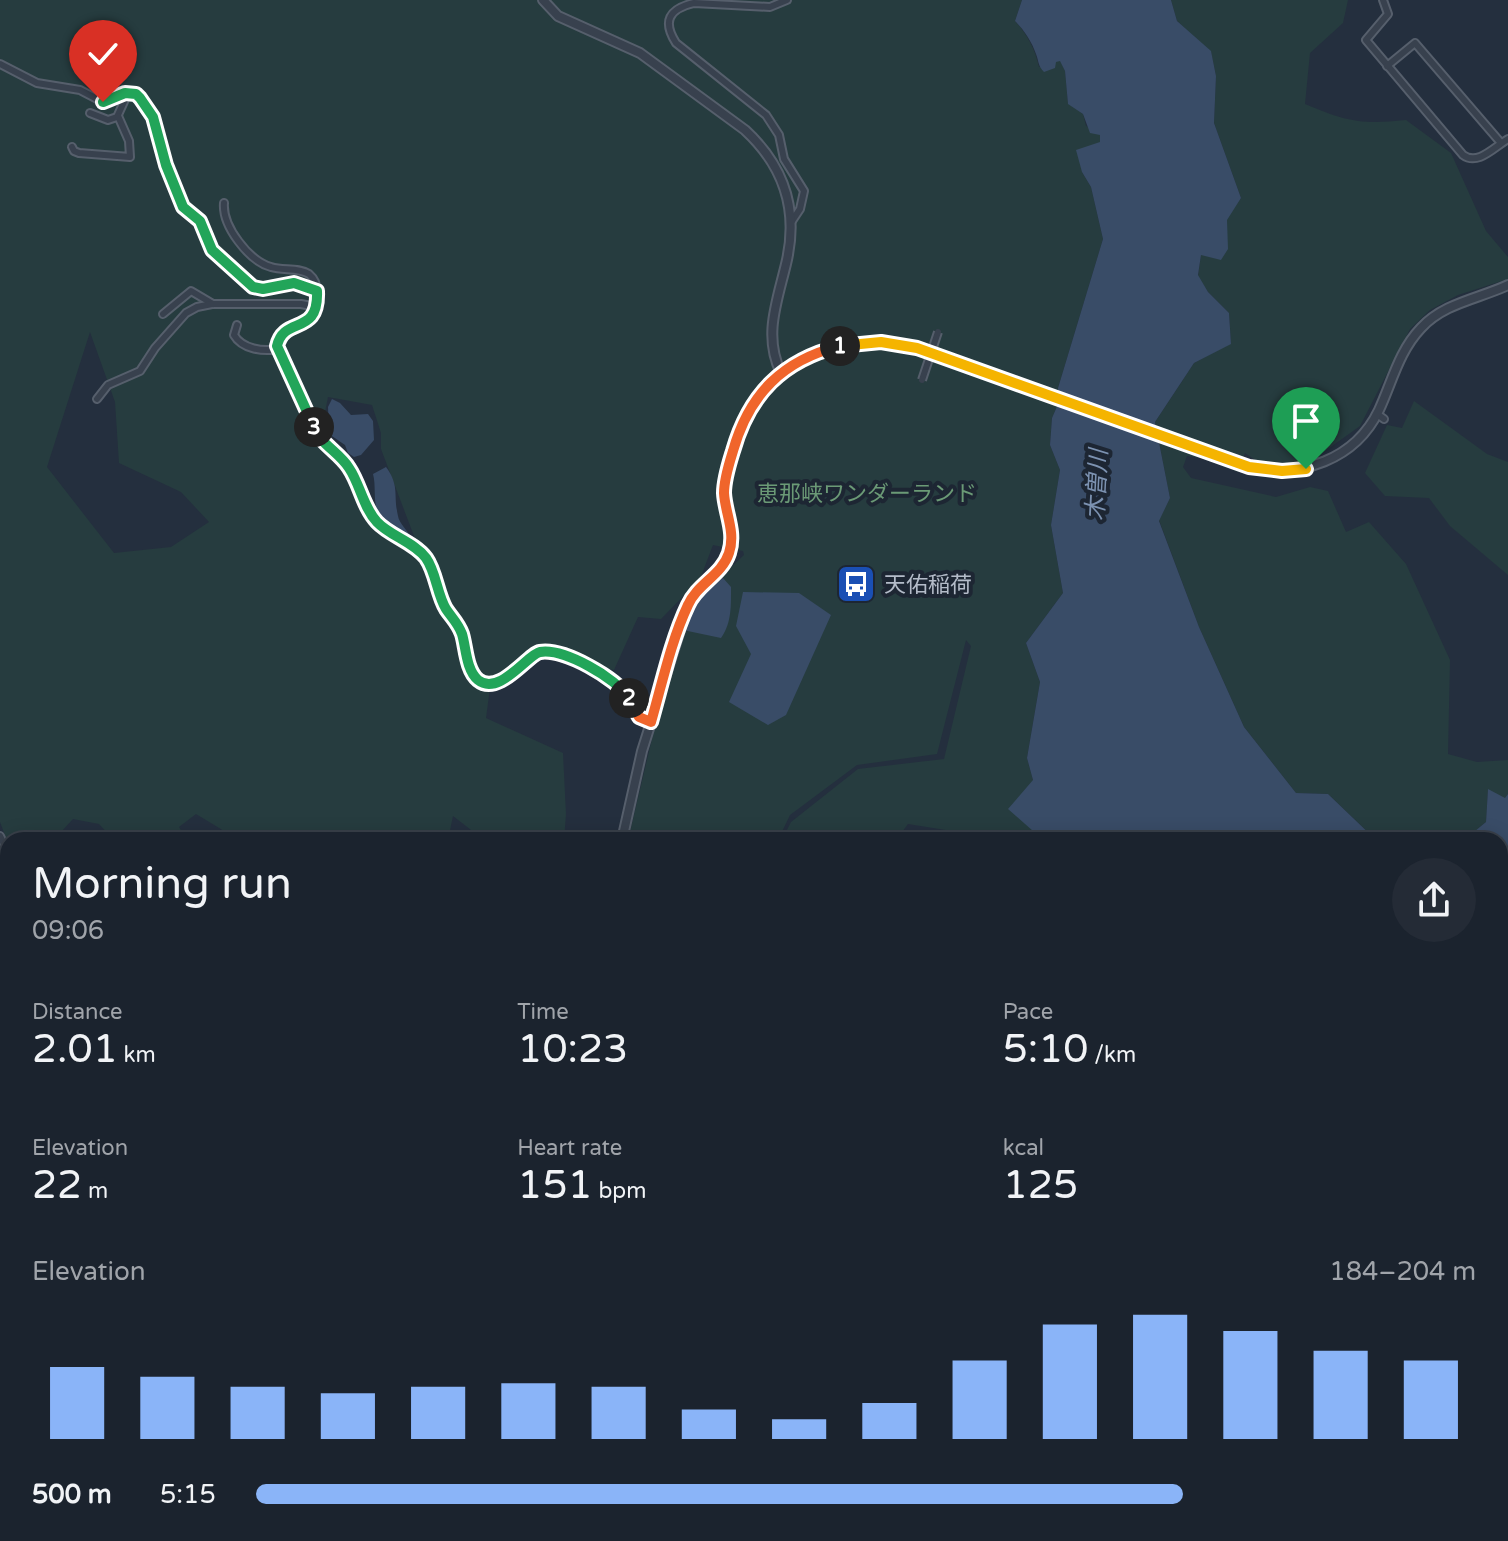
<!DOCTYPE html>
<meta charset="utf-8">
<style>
body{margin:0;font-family:"Varela Round","Noto Sans JP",sans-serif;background:#242b36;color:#f1f3f6;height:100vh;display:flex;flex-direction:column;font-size:30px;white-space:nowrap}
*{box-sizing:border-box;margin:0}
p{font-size:26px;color:#a0a4aa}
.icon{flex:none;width:44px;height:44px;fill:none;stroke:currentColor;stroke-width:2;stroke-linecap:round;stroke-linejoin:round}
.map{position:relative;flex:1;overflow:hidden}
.side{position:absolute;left:0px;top:832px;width:1508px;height:710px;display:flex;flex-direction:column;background:#1b232e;border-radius:24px 24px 0 0;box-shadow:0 4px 20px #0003,0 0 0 2px #39404a}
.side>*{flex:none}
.pin{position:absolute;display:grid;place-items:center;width:68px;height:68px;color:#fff;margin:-82px -34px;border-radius:50% 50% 50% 0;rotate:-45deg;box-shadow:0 0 8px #0007}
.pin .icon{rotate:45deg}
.km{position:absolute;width:40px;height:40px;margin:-20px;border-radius:50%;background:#222;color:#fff;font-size:22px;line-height:40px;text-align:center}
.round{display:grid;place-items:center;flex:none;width:84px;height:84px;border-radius:42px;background:#242b36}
.summary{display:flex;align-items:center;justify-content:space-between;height:136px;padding:0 32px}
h1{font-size:44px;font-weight:600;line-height:60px}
.figures{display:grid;grid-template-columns:repeat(3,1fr);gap:12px;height:136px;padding:8px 32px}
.figures div{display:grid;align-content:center}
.figures b{font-size:40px;font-weight:600}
.figures small{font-size:22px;font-weight:400}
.figures p{font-size:22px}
.chart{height:224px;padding:16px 32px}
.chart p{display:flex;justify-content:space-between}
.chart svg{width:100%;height:144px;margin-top:8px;stroke:#8ab4f8;stroke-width:6}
ul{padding:0 32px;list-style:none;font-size:26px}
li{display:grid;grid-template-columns:128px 96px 1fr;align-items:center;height:60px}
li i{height:20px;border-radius:10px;background:#8ab4f8}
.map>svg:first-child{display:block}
.green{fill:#263c3f;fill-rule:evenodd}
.water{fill:#394c67}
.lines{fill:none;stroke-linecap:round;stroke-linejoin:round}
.stream{stroke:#394c67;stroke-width:2}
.minor-casing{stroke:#565f6c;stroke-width:10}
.tertiary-casing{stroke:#565f6c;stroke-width:12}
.primary-casing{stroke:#414a57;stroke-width:14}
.minor{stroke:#38414e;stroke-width:6}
.tertiary{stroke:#38414e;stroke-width:8}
.primary{stroke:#56606e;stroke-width:10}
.minor-bridge-casing{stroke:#565f6c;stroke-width:10;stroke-linecap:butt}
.minor-bridge{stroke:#38414e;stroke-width:6}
.split-1-casing{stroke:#fff;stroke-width:16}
.split-2-casing{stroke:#fff;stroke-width:16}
.split-3-casing{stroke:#fff;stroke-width:16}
.split-4-casing{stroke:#fff;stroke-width:16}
.split-1{stroke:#f5b400;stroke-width:10}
.split-2{stroke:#f0652b;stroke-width:10}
.split-3{stroke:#22a559;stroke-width:10}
.split-4{stroke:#22a559;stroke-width:10}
.labels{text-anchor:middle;stroke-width:8;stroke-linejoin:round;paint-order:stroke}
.park-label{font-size:22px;fill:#6b9a76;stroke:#1d2633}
.poi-label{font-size:22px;fill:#b4bcc9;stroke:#1d2633;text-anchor:start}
.water-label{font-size:24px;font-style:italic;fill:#7c92b1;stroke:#1d2633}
</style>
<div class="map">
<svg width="1508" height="1541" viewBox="0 0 1508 1541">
<rect width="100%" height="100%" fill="#242f3e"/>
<g class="green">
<path d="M 0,0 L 1022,0 L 1015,21 C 1027,34 1035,49 1039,67 L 1060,60 L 1065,71 L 1068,103 L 1083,114 L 1086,126 L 1100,134 L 1100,142 L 1082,172 L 1091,187 L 1103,239 L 1058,388 L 1058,404 L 1052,418 L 1050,445 L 1060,470 L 1051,525 L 1063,593 L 1026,643 L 1040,682 L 1027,758 L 1033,780 L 1035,840 L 974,840 L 971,834 L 908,824 L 896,840 L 782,840 L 791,822 L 858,769 L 944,759 L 971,646 L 966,640 L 937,754 L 857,765 L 790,815 L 778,840 L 628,840 L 652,739 L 694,602 L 744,555 L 743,551 L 713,545 L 700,579 L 661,619 L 638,617 L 614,670 L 542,657 L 518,679 L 490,688 L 486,718 L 563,753 L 566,814 L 564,840 L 484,840 L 453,816 L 448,840 L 239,840 L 196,814 L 179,827 L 187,840 L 114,840 L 99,824 L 73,819 L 60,833 L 62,840 L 8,840 L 8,843 L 0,822 ZM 90,332 L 115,402 L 119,463 L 181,492 L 209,522 L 171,547 L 114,553 L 47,467 ZM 328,397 L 372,405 L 381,433 L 381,449 L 417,544 L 382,536 C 376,527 368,519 363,510 C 345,478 349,456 313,436 L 324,417 Z"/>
<path d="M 1171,0 L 1348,0 L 1343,23 L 1310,53 L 1305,104 C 1345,121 1361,125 1406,120 L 1451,153 L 1486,231 L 1508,257 L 1508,279 L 1458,295 L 1430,310 L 1410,329 L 1360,426 L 1314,459 L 1289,464 L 1260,463 L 1245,453 L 1238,472 L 1201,458 L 1187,456 L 1183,467 L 1191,478 L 1276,497 L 1310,487 L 1328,491 L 1346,532 L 1369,522 L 1406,564 L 1450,660 L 1448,754 L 1477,762 L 1508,760 L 1508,794 L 1505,799 L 1488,790 L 1486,822 L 1464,840 L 1448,832 L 1433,834 L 1429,840 L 1376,840 L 1328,794 L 1296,793 L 1244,727 L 1199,627 L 1159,520 L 1170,498 L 1155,422 L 1194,363 L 1231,343 L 1229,313 L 1208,292 L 1198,276 L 1201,255 L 1241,198 L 1214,123 L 1216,76 L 1211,52 L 1177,21 Z"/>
<path d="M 1414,401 L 1487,454 L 1508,462 L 1508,575 L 1450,526 L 1429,498 L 1385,496 L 1365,473 L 1387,425 L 1402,428 Z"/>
<path d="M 8,985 L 8,1038 L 7,1039 L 0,1033 L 0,986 Z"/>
<path d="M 1500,1080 L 1508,1081 L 1507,1122 L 1500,1121 Z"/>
<path d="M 1508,1304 L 1508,1483 L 1500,1481 L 1500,1313 Z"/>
<path d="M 0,1383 L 8,1388 L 8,1498 L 0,1492 Z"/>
<path d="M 1508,1491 L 1508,1523 L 1502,1541 L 1467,1541 L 1477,1534 L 1500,1534 L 1500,1506 Z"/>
<path d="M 51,1534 L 474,1534 L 474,1541 L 58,1541 Z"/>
<path d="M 872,1534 L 986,1534 L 982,1537 L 983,1541 L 873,1541 Z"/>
<path d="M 1309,1534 L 1354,1534 L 1353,1541 L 1309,1541 Z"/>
</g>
<g class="water">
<path d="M 1022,0 L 1171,0 L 1177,21 L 1211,51 L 1216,76 L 1214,123 L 1241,198 L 1227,220 L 1228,249 L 1221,260 L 1201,255 L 1198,275 L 1208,292 L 1229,313 L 1231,344 L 1194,363 L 1155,422 L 1170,498 L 1159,521 L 1199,627 L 1244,727 L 1296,793 L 1328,794 L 1376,840 L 1035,840 L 1033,831 L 1008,809 L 1033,780 L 1027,758 L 1040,682 L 1026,643 L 1063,593 L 1051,525 L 1060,470 L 1050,445 L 1052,418 L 1058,404 L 1058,388 L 1103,239 L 1091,187 L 1082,172 L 1076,150 L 1100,142 L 1100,135 L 1090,133 L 1083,114 L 1068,104 L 1065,71 L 1060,61 L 1056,62 L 1055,68 L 1044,72 C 1038,66 1039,62 1036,54 C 1032,42 1024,30 1015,21 Z"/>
<path d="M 332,399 L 340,403 L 351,415 L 368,414 L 373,421 L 374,440 L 361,455 L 354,457 L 348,453 L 345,445 L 329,434 L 328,407 Z"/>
<path d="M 386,467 C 400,486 393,495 398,516 C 399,523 408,531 411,538 L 409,540 C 402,536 399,532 394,526 C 391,523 386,522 383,519 C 371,509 377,488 373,474 Z"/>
<path d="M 723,578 L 731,587 C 731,605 732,623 721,638 L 683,630 L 693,602 Z"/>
<path d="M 743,592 L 799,593 L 831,615 L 786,715 L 768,725 L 729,702 L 751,654 L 736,626 Z"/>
<path d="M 1488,789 L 1505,798 L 1508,794 L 1508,921 L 1500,937 L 1500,840 L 1464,840 L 1486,822 Z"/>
<path d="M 1500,1112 L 1508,1119 L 1508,1274 L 1500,1276 Z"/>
<path d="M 986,1534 L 1301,1534 L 1301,1541 L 983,1541 L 982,1537 Z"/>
</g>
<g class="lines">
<g class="stream">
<path d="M 0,1188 L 1,1189"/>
<path d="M 317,1534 L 319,1541"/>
</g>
<defs>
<g id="minor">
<path d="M 787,0 L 770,7 L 694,3 C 669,9 662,21 676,43 L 766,115 L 779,135 L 784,159 L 804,191 L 800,209 L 792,221"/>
<path d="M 1383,0 L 1388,14 L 1366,40 L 1463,155 C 1478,166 1494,147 1508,139"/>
<path d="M 0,64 L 37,83 L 80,90 L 103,102 L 125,93 L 136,94 L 153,117 L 166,165 L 183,207 L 200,221 L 212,250 L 253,287 L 263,289 L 294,283 L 317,291 C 318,326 300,318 278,339 L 277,346 L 279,353 L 315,432 L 338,453 L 350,469 L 371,513 L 378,523 L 425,557 L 447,609 L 455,618 L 470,668 L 478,680 L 487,683 L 498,681 L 518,671 L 534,654 L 542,652 L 559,655 L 600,672 L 622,686 L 639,717 L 651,722"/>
<path d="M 1387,66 L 1415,43 L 1501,143"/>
<path d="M 90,113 L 108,120 L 117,117 L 128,93"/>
<path d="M 72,147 L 74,151 L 79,153 L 130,157 L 129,141 L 118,116"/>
<path d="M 224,203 C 222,226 249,261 271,267 C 283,271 298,267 309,274 C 315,279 316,284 317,291"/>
<path d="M 163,314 L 191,291 L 213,304"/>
<path d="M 237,325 L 234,335 C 242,349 263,352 278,349"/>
<path d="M 97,399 L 108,385 L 140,371 L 155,348 L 186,313 L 197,307 L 212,304 L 301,304 L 317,307"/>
<path d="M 1377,414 L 1384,419"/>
<path d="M 0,836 C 8,851 11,868 0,882"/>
<path d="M 1500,1306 L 1508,1298"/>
<path d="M 0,1327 L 8,1311"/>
<path d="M 692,1534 L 697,1541"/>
<path d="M 704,1534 L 715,1541"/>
<path d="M 823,1541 L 823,1534"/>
</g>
<g id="tertiary">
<path d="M 543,0 L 558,16 L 640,53 L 745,130 C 785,167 799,211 786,264 C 777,302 763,336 781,373"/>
<path d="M 622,840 L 642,751 L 688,605 C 699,586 723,573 730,552 C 736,529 722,508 724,485 C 736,389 808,329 905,345 L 1249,467 C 1301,478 1355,460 1379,410 C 1392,382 1399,351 1421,328 C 1444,303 1478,299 1508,285"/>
<path d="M 1500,1500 L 1508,1483"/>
<path d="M 1464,1541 L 1473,1534"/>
</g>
<g id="primary">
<path d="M 0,1195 L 8,1198"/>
<path d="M 247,1534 L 253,1541"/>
</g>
</defs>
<use href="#minor" class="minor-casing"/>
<use href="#tertiary" class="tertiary-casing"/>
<use href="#primary" class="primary-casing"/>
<use href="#minor" class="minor"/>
<use href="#tertiary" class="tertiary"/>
<use href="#primary" class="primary"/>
<defs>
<path id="minor-bridge" d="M 922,380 L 938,332"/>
</defs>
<use href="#minor-bridge" class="minor-bridge-casing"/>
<use href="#minor-bridge" class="minor-bridge"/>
</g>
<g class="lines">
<defs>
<path id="split-1" d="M 840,346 L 881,342 L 917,348 L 1249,467 L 1282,471 L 1306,469"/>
<path id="split-2" d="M 629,698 L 639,717 L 651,722 C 662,684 671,641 688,605 C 697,584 722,575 729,553 C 736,532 725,513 724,493 C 724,479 729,464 733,451 C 749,394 783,360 840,346"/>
<path id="split-3" d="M 314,427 C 319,443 340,453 349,468 C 360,484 363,507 377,522 C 390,536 414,542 426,558 C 436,572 437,594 446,609 C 452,618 458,623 462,634 C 466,647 466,670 478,680 C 499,697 528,654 540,652 C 564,648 616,678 629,698"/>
<path id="split-4" d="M 103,102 L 125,93 L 136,94 L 140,98 L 153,117 L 166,165 L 183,207 L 200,221 L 212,250 L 253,287 L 263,289 L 294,283 L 317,291 C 319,337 284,315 277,346 L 314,427"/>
</defs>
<use href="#split-1" class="split-1-casing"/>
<use href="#split-2" class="split-2-casing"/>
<use href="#split-3" class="split-3-casing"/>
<use href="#split-4" class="split-4-casing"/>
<use href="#split-1" class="split-1"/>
<use href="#split-2" class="split-2"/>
<use href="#split-3" class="split-3"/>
<use href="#split-4" class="split-4"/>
</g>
<defs>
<symbol id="bus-square" viewBox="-11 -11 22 22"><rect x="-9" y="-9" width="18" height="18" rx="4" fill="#1a4fb4" stroke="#1d2633"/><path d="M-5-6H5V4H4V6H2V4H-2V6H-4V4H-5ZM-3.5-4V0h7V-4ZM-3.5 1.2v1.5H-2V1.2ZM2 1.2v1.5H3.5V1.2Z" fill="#fff"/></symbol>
</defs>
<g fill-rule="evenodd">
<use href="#bus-square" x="834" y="562" width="44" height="44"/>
</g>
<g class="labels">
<g class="park-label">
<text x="867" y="501">恵那峡ワンダーランド</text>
</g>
<g class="poi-label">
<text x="884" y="592">天佑稲荷</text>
</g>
<g class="water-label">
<text transform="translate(1097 485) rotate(-87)" y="8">木曽川</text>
</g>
</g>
</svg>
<div class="pin" style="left:1306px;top:469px;background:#1e9e55"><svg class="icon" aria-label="arrive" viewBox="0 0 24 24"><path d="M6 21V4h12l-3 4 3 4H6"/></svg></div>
<div class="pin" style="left:103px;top:102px;background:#d93025"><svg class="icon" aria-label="check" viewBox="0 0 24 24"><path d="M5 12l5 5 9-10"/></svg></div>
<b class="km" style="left:840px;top:346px">1</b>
<b class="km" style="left:629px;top:698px">2</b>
<b class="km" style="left:314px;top:427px">3</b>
<section class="side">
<div class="summary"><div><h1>Morning run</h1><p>09:06</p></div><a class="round"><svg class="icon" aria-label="share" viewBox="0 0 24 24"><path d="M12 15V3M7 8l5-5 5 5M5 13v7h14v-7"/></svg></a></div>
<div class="figures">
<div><p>Distance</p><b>2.01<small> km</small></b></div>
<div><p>Time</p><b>10:23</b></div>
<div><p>Pace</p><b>5:10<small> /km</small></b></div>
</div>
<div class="figures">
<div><p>Elevation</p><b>22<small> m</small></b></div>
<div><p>Heart rate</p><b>151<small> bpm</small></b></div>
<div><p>kcal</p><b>125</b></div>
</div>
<div class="chart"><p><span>Elevation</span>184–204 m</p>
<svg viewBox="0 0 160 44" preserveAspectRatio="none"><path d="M5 44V22M15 44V25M25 44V28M35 44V30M45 44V28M55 44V27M65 44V28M75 44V35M85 44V38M95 44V33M105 44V20M115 44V9M125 44V6M135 44V11M145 44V17M155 44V20"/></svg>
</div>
<ul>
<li><b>500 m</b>5:15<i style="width:76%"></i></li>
</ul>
</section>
</div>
